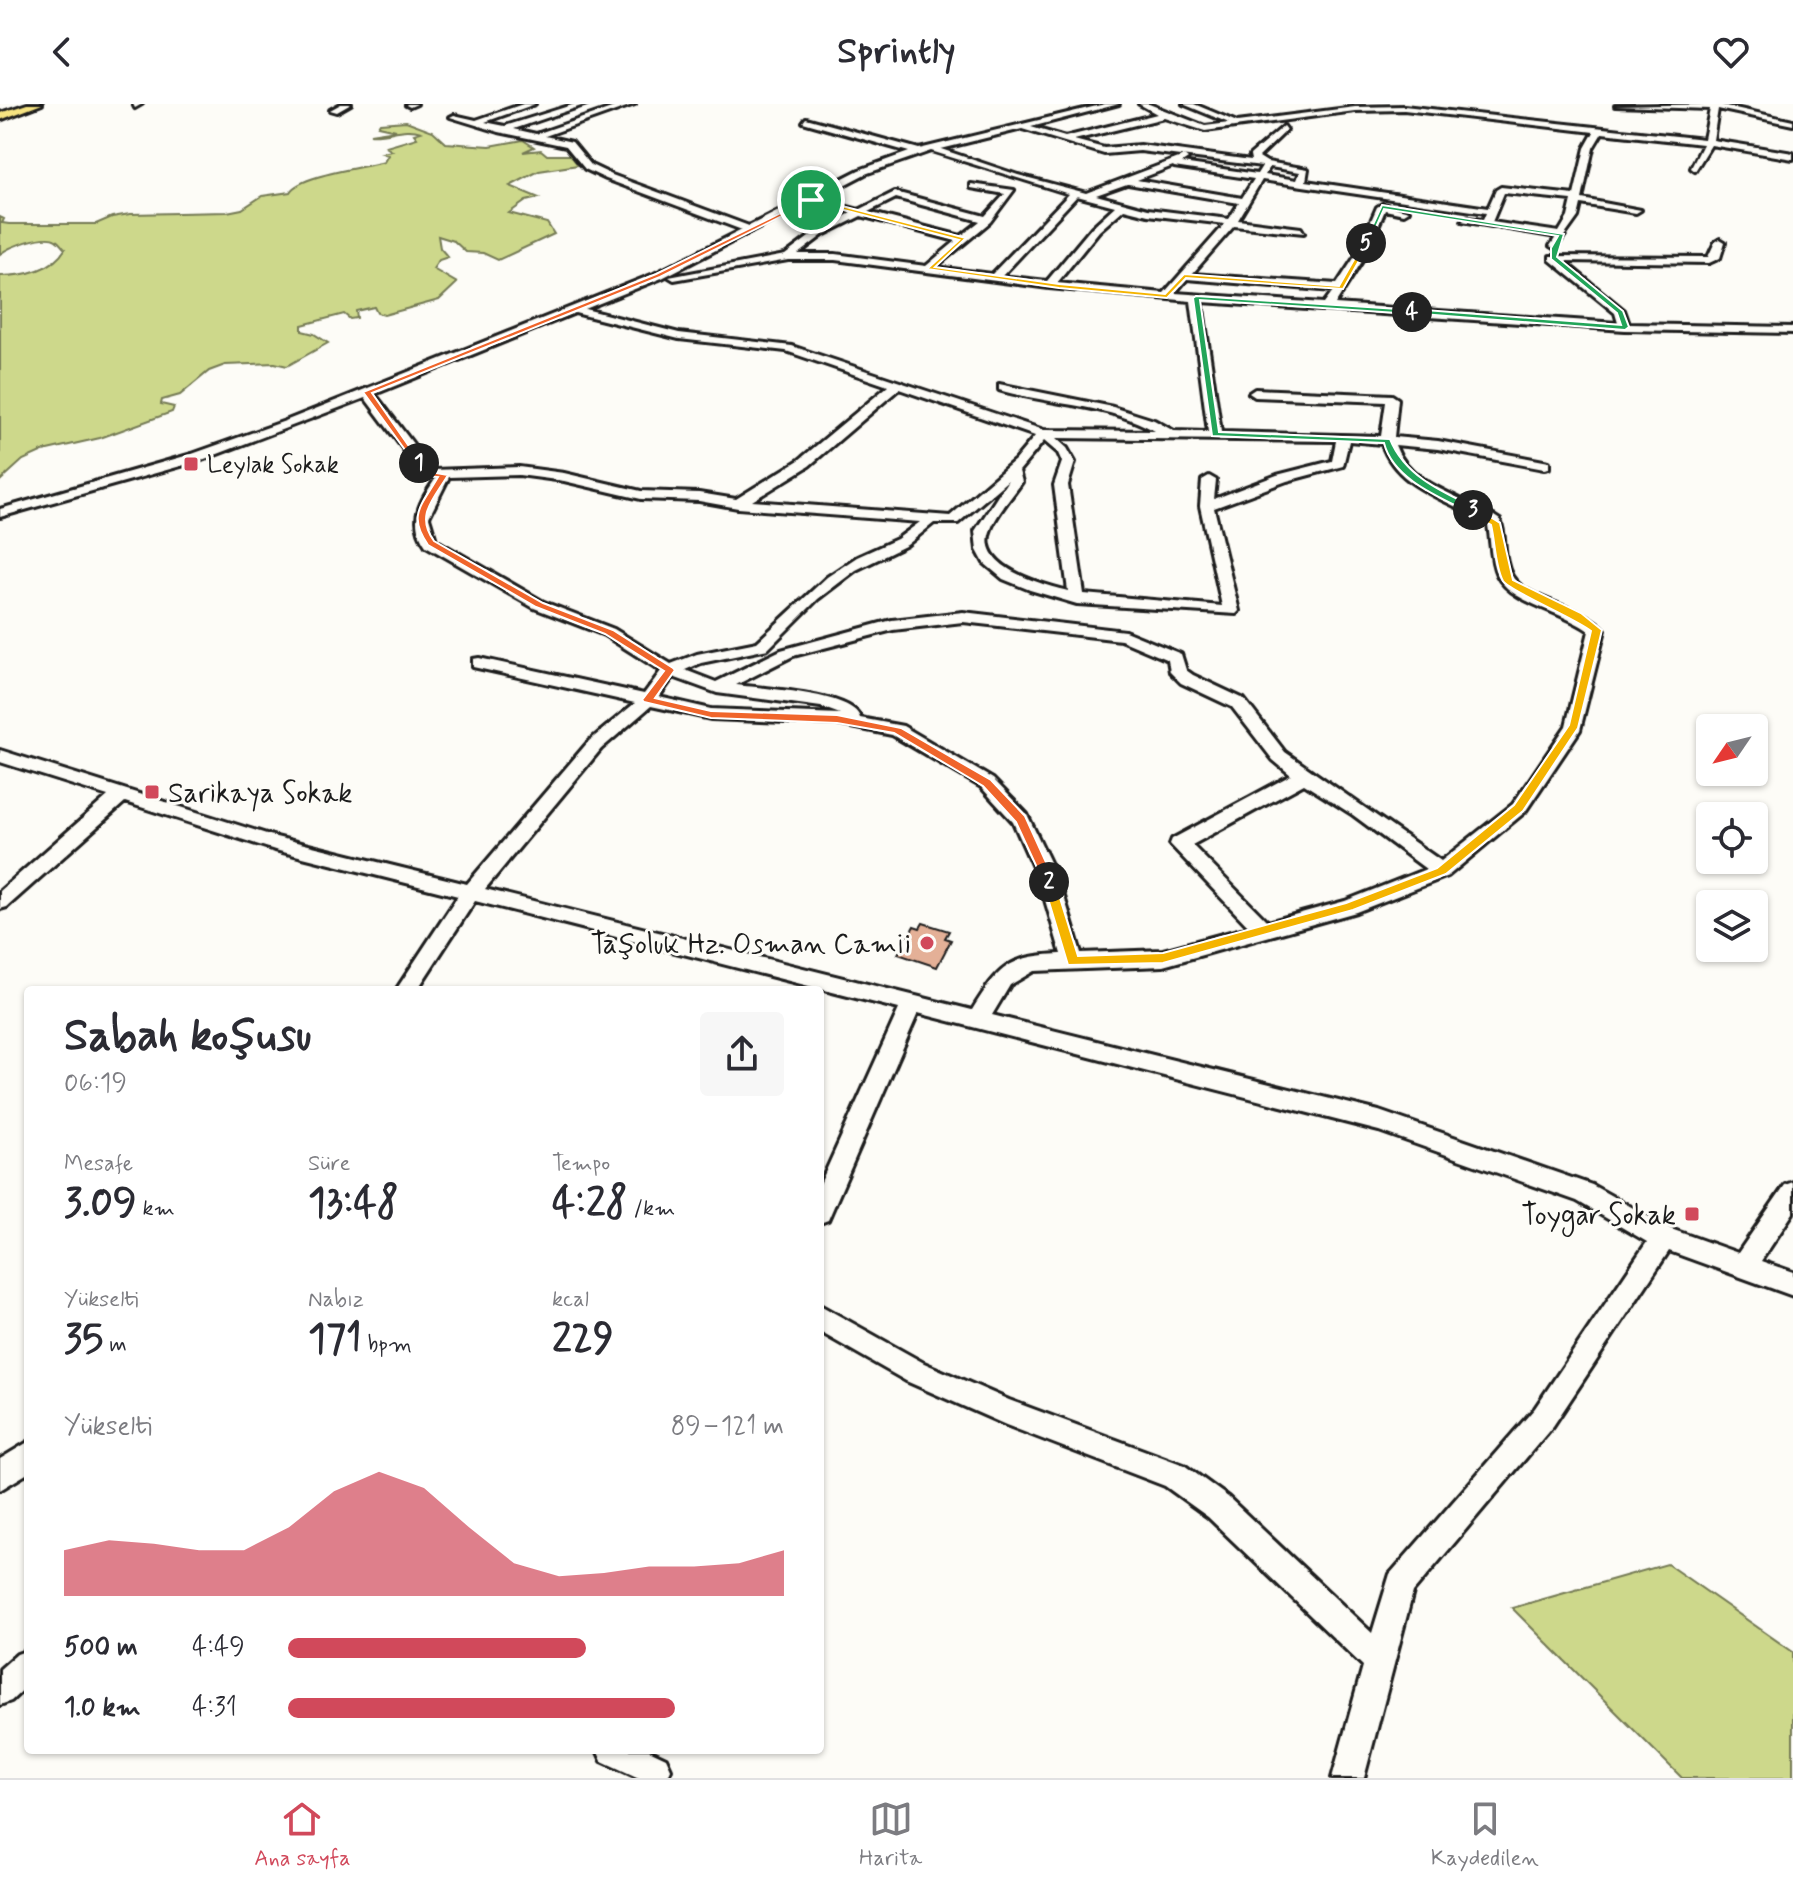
<!DOCTYPE html>
<html lang="tr">
<meta charset="utf-8">
<style>
body{margin:0;font-family:Mynerve,sans-serif;background:#f7f7f7;color:#2b2b33;height:100vh;display:flex;flex-direction:column;font-size:30px;white-space:nowrap}
*{box-sizing:border-box;margin:0}
p{font-size:26px;color:#7c7c81}
.icon{flex:none;width:44px;height:44px;fill:none;stroke:currentColor;stroke-width:2;stroke-linecap:round;stroke-linejoin:round}
.map{position:relative;flex:1;overflow:hidden}
.side{position:absolute;left:24px;top:882px;width:800px;height:768px;display:flex;flex-direction:column;background:#fff;border-radius:8px;box-shadow:0 2px 6px #0004}
.side>*{flex:none}
.needle{width:52px;rotate:235deg}
.controls{position:absolute;left:1696px;top:610px;display:grid;gap:16px}
.controls a{display:grid;place-items:center;width:72px;height:72px;border-radius:8px;background:#fff;box-shadow:0 2px 6px #0004;font-size:40px}
.pin{position:absolute;display:grid;place-items:center;width:68px;height:68px;color:#fff;margin:-34px;border:4px solid #fff;border-radius:50%;box-shadow:0 2px 8px #0007}
.km{position:absolute;width:40px;height:40px;margin:-20px;border-radius:50%;background:#222;color:#fff;font-size:22px;line-height:40px;text-align:center}
.round{display:grid;place-items:center;flex:none;width:84px;height:84px;border-radius:8px;background:#f7f7f7}
.summary{display:flex;align-items:center;justify-content:space-between;height:136px;padding:0 40px}
h1{font-size:44px;font-weight:700;line-height:60px}
.figures{display:grid;grid-template-columns:repeat(3,1fr);gap:12px;height:136px;padding:8px 40px}
.figures div{display:grid;align-content:center}
.figures b{font-size:40px;font-weight:700}
.figures small{font-size:22px;font-weight:400}
.figures p{font-size:22px}
.chart{height:224px;padding:16px 40px}
.chart p{display:flex;justify-content:space-between}
.chart svg{width:100%;height:144px;margin-top:8px;fill:#d1495b;opacity:.7}
ul{padding:0 40px;list-style:none;font-size:26px}
li{display:grid;grid-template-columns:128px 96px 1fr;align-items:center;height:60px}
li i{height:20px;border-radius:10px;background:#d1495b}
header{display:flex;justify-content:space-between;align-items:center;height:104px;padding:0 40px;background:#fff;font-size:36px;font-weight:700}
.tabs{display:flex;justify-content:space-around;align-items:center;height:112px;border-top:2px solid #e1e1e2;background:#fff;font-size:22px;color:#7c7c81}
.tabs a{display:grid;justify-items:center;gap:4px}
.tabs .current{color:#d1495b}
.map>svg:first-child{display:block}
.green{fill:#cdd88b;stroke:#747a54;stroke-width:2}
.building{fill:#e4b097;stroke:#1c1c1c;stroke-width:2}
.lines{fill:none;stroke-linecap:round;stroke-linejoin:round}
.minor-casing{stroke:#1c1c1c;stroke-width:6}
.major-casing{stroke:#1c1c1c;stroke-width:6}
.minor{fill:#fdfcf7;fill-rule:evenodd}
.major{fill:#f6e381;fill-rule:evenodd}
.split-1{fill:#f0652b;stroke:#fff;stroke-width:2}
.split-2{fill:#f0652b;stroke:#fff;stroke-width:2}
.split-3{fill:#f5b400;stroke:#fff;stroke-width:2}
.split-4{fill:#22a559;stroke:#fff;stroke-width:2}
.split-5{fill:#22a559;stroke:#fff;stroke-width:2}
.split-6{fill:#f5b400;stroke:#fff;stroke-width:2}
.poi-dot{fill:#d1495b;stroke:#fdfcf7;stroke-width:3}
.labels{text-anchor:middle;stroke-width:6;stroke-linejoin:round;paint-order:stroke}
.far-poi-label{font-size:24px;fill:#1c1c1c;stroke:#fdfcf7;text-anchor:start}
.poi-label{font-size:28px;fill:#1c1c1c;stroke:#fdfcf7;text-anchor:end}
</style>
<header><svg class="icon" aria-label="back" viewBox="0 0 24 24"><path d="M15 5l-7 7 7 7"/></svg>Sprintly<svg class="icon" aria-label="heart" viewBox="0 0 24 24"><path d="M12 20l-8-8c-3-5 5-10 8-4 3-6 11-1 8 4z"/></svg></header>
<div class="map">
<svg width="1793" height="1674" viewBox="0 0 1793 1674">
<rect width="100%" height="100%" fill="#fdfcf7"/>
<filter id="ink" filterUnits="userSpaceOnUse"><feTurbulence type="fractalNoise" baseFrequency=".0125" numOctaves="2"/><feDisplacementMap in="SourceGraphic" scale="16" xChannelSelector="R" yChannelSelector="G"/><feConvolveMatrix kernelMatrix="1 2 1 2 8 2 1 2 1" color-interpolation-filters="sRGB"/></filter>
<g filter="url(#ink)">
<g class="green">
<path d="M 406,17 L 433,27 L 446,39 L 490,42 L 523,36 L 534,43 L 523,48 L 541,46 L 547,51 L 570,51 L 578,61 L 539,67 L 510,82 L 539,94 L 526,97 L 509,109 L 547,119 L 554,130 L 498,156 L 483,149 L 466,148 L 454,137 L 438,132 L 440,144 L 448,153 L 439,156 L 433,165 L 457,179 L 439,196 L 384,211 L 377,209 L 374,203 L 356,207 L 357,214 L 350,215 L 344,210 L 302,221 L 302,227 L 314,230 L 328,239 L 287,262 L 275,259 L 225,261 L 209,267 L 180,291 L 162,296 L 161,300 L 174,303 L 172,308 L 100,334 L 43,347 L 23,356 L 0,377 L 0,172 C 26,172 54,165 65,145 C 62,143 60,138 56,136 C 46,129 10,142 0,150 L 0,113 L 4,115 L 2,119 L 9,120 L 96,120 L 112,113 L 130,110 L 227,108 L 242,105 L 262,92 L 290,88 C 300,71 363,64 384,58 L 388,51 L 382,49 L 392,47 L 386,43 L 417,34 L 414,30 L 421,28 C 404,22 387,32 370,30 L 396,26 L 378,22 L 380,19 Z"/>
<path d="M 1667,1460 L 1793,1548 L 1793,1674 L 1682,1674 L 1512,1504 Z"/>
</g>
<path class="building" d="M 923,819 L 949,827 L 945,834 L 951,836 L 937,863 L 898,850 L 914,822 L 920,824 Z"/>
<g class="lines">
<defs>
<g id="minor">
<path d="M 133,0 L 142,0 L 135,4 Z"/>
<path d="M 341,0 L 351,0 L 337,8 L 330,6 Z"/>
<path d="M 417,0 L 410,3 L 406,1 L 407,0 Z"/>
<path d="M 523,0 L 535,0 L 485,18 L 505,22 L 575,0 L 587,0 L 514,25 L 536,30 L 623,0 L 635,0 L 545,32 L 572,38 L 591,61 L 612,71 L 749,122 L 859,66 L 909,48 L 803,18 L 806,14 L 919,45 L 1105,0 L 1119,0 L 1031,23 L 1065,33 L 1157,10 L 1139,0 L 1149,0 L 1205,22 L 1229,19 L 1183,0 L 1194,0 L 1237,18 L 1355,3 L 1404,2 L 1704,35 L 1710,5 L 1615,2 L 1717,0 L 1793,17 L 1793,21 L 1718,5 L 1713,36 L 1793,49 L 1793,55 L 1711,41 L 1695,67 L 1691,64 L 1703,40 L 1602,29 L 1593,44 L 1582,95 L 1641,106 L 1636,109 L 1581,100 L 1578,113 L 1555,145 L 1550,142 L 1556,133 L 1462,117 L 1467,114 L 1483,116 L 1486,109 L 1262,76 L 1238,116 L 1301,124 L 1304,129 L 1234,122 L 1192,170 L 1337,180 L 1356,151 L 1377,103 L 1382,100 L 1409,107 L 1404,110 L 1385,106 L 1366,151 L 1335,200 L 1618,219 L 1615,209 L 1550,156 L 1550,152 L 1708,153 L 1715,138 L 1720,135 L 1725,138 L 1720,154 L 1709,159 L 1564,157 L 1624,206 L 1629,220 L 1793,223 L 1793,229 L 1625,226 L 1202,198 L 1221,328 L 1381,332 L 1386,298 L 1255,293 L 1249,289 L 1255,285 L 1392,291 L 1398,295 L 1394,333 L 1438,337 L 1549,358 L 1549,364 L 1544,365 L 1438,345 L 1395,341 C 1410,383 1466,392 1500,416 C 1507,433 1502,455 1512,472 C 1528,498 1583,501 1605,526 L 1580,626 L 1525,708 L 1448,772 L 1356,808 L 1163,862 L 1034,867 L 1010,881 L 992,911 L 1379,1007 L 1592,1081 L 1671,1125 L 1738,1149 L 1785,1081 L 1793,1078 L 1793,1109 L 1761,1157 L 1793,1168 L 1793,1192 L 1669,1147 L 1553,1322 L 1413,1488 L 1364,1674 L 1332,1674 L 1363,1562 L 1208,1413 L 1165,1382 L 1006,1321 L 906,1277 L 820,1228 L 820,1201 L 924,1259 L 1009,1296 L 1184,1361 L 1228,1393 L 1372,1529 L 1390,1470 L 1535,1304 L 1647,1138 L 1577,1097 L 1379,1027 L 918,909 L 828,1116 L 820,1119 L 820,1080 L 899,905 L 475,797 L 417,886 L 396,886 L 458,792 L 275,746 L 125,698 L 7,803 L 0,805 L 0,787 L 108,692 L 0,658 L 0,646 L 276,733 L 467,780 L 589,637 L 635,599 L 473,563 L 473,555 L 479,554 L 644,590 L 661,567 L 604,531 L 534,504 L 426,442 C 408,416 420,398 436,374 L 424,373 L 365,294 L 202,356 L 0,413 L 0,405 L 192,350 L 285,317 L 654,170 L 742,126 L 606,75 L 585,65 L 566,42 L 499,28 L 450,13 L 454,11 L 476,16 ZM 1404,6 L 1594,28 L 1585,44 L 1574,91 L 1501,83 L 1496,86 L 1488,104 L 1306,77 L 1308,65 L 1267,58 L 1259,53 L 1287,26 L 1284,22 L 1250,51 L 1251,56 L 1140,41 L 1104,44 L 1074,36 L 1164,14 L 1205,27 L 1355,7 ZM 1022,25 L 1104,50 L 1140,47 L 1262,62 L 1257,70 L 1182,59 L 1188,55 L 1184,52 L 1086,89 L 1018,71 L 941,45 ZM 931,47 L 1069,90 L 992,170 L 936,163 L 990,118 L 1014,86 L 971,80 L 971,84 L 1005,90 L 985,112 L 895,88 L 859,106 L 817,95 L 865,70 ZM 1173,62 L 1174,63 L 1254,75 L 1242,94 L 1137,76 ZM 1270,63 L 1300,68 L 1297,76 L 1265,71 ZM 1127,80 L 1128,80 L 1239,99 L 1229,115 L 1148,105 L 1096,91 ZM 1504,89 L 1572,96 L 1568,113 L 1559,128 L 1492,118 ZM 1077,92 L 1115,102 L 1092,123 L 1047,177 L 1002,172 ZM 896,94 L 980,117 L 961,132 L 868,108 ZM 809,98 L 851,109 L 817,127 L 785,151 L 669,173 L 674,176 L 788,156 L 835,156 L 1049,184 L 1191,197 L 1208,328 L 1174,327 L 1154,316 L 1113,303 L 999,280 L 999,286 C 1050,301 1108,300 1155,327 L 1044,326 L 792,242 L 679,229 L 585,205 L 662,174 ZM 1124,105 L 1148,111 L 1225,120 L 1164,189 L 1057,179 L 1099,127 ZM 861,112 L 956,137 L 926,162 L 835,150 L 798,150 L 823,131 ZM 1187,175 L 1333,187 L 1324,199 L 1175,189 ZM 575,209 L 679,235 L 786,247 L 888,282 L 799,356 L 736,395 L 699,389 L 641,387 L 564,369 L 519,363 L 433,366 L 375,290 ZM 899,285 L 1035,332 L 1015,356 L 950,412 L 752,397 L 809,362 ZM 1056,334 L 1336,337 L 1332,357 L 1277,371 L 1214,395 L 1216,376 L 1209,372 L 1202,376 L 1200,402 L 1222,502 L 1084,490 L 1068,381 L 1075,358 L 1067,344 ZM 1044,337 L 1058,349 L 1062,358 L 1054,381 L 1068,487 C 1044,481 974,463 991,425 C 997,409 1012,393 1022,378 L 1019,367 ZM 1349,337 L 1382,340 C 1398,387 1452,395 1488,421 C 1491,437 1490,456 1497,471 C 1510,499 1564,508 1589,527 L 1566,622 L 1513,700 L 1441,757 L 1285,648 L 1244,595 L 1193,571 L 1186,566 L 1181,550 L 1125,527 L 963,508 L 892,516 L 781,546 L 716,578 L 685,566 L 701,559 L 768,545 L 818,495 L 856,466 L 907,441 L 934,419 L 958,419 L 1008,376 L 975,427 L 977,446 L 984,459 L 1003,475 L 1030,486 L 1077,500 L 1236,510 L 1239,507 L 1214,404 L 1287,377 L 1343,362 ZM 519,371 L 564,377 L 641,395 L 699,397 L 738,404 L 920,418 L 897,435 L 857,453 L 827,473 L 757,538 L 697,550 L 671,560 L 614,525 L 544,498 L 436,436 L 429,413 L 449,373 ZM 963,518 L 1121,536 L 1168,556 L 1170,568 L 1181,579 L 1232,603 L 1273,656 L 1291,671 L 1172,735 L 1170,740 L 1249,823 L 1163,846 L 1081,849 L 1060,779 L 1027,710 L 993,675 L 903,622 L 860,614 C 855,589 760,584 736,581 L 793,552 L 893,526 ZM 673,573 L 717,589 L 821,603 L 840,610 L 711,605 L 659,593 ZM 651,602 L 711,615 L 837,620 L 892,631 L 981,683 L 1013,718 L 1040,779 L 1061,850 C 1008,852 999,863 972,906 L 485,785 L 601,645 ZM 1304,680 L 1353,711 L 1426,765 L 1345,797 L 1268,818 L 1192,741 Z"/>
<path d="M 28,1338 L 28,1369 L 0,1386 L 0,1355 Z"/>
<path d="M 28,1546 L 28,1581 L 11,1597 L 0,1601 L 0,1565 L 17,1550 Z"/>
<path d="M 597,1646 L 649,1646 L 666,1654 L 671,1665 L 667,1674 L 639,1674 L 602,1657 Z"/>
</g>
<path id="major" d="M 27,0 L 42,0 L 0,16 L 0,9 Z"/>
</defs>
<use href="#minor" class="minor-casing"/>
<use href="#major" class="major-casing"/>
<use href="#minor" class="minor"/>
<use href="#major" class="major"/>
</g>
</g>
<path class="split-1" d="M 809,95 L 814,96 L 660,173 L 372,289 L 422,361 L 416,361 L 363,288 L 656,170 Z"/>
<path class="split-2" d="M 416,357 L 422,357 L 431,368 L 448,371 C 434,395 415,411 434,437 L 543,499 L 613,526 L 673,564 L 675,566 L 655,594 L 711,607 L 837,611 L 901,624 L 991,676 L 1025,712 L 1055,778 L 1053,781 L 1045,781 L 1016,718 L 983,682 L 894,629 L 837,619 L 711,614 L 644,598 L 642,596 L 664,567 L 605,530 L 536,503 L 428,441 C 407,411 422,401 438,373 L 426,372 Z"/>
<path class="split-3" d="M 1469,404 L 1476,404 L 1500,419 L 1513,476 L 1581,509 L 1602,526 L 1578,624 L 1523,707 L 1446,770 L 1353,806 L 1163,859 L 1068,861 L 1043,778 L 1045,775 L 1053,775 L 1055,778 L 1078,852 L 1163,849 L 1346,799 L 1437,764 L 1514,701 L 1569,621 L 1591,527 C 1575,514 1509,487 1503,477 C 1495,462 1495,437 1491,421 L 1469,408 Z"/>
<path class="split-4" d="M 1196,192 L 1414,206 L 1412,210 L 1200,196 L 1219,328 L 1390,335 C 1405,372 1442,388 1476,404 L 1476,408 L 1469,408 C 1439,393 1393,375 1384,339 L 1212,332 L 1193,194 Z"/>
<path class="split-5" d="M 1382,101 L 1564,130 L 1557,153 L 1623,207 L 1629,223 L 1625,226 L 1409,209 L 1412,205 L 1621,221 L 1617,209 L 1551,155 L 1551,144 L 1558,132 L 1384,105 L 1369,139 L 1364,140 Z"/>
<path class="split-6" d="M 811,94 L 966,134 L 935,163 L 1059,180 L 1165,190 L 1184,170 L 1339,182 L 1364,138 L 1369,139 L 1343,185 L 1186,174 L 1167,194 L 1059,184 L 927,165 L 959,136 L 809,97 Z"/>
<g class="poi-dot">
<rect x="183" y="352" width="16" height="16" rx="4"/>
<rect x="144" y="680" width="16" height="16" rx="4"/>
<circle cx="927" cy="839" r="8"/>
<rect x="1684" y="1102" width="16" height="16" rx="4"/>
</g>
<g class="labels">
<g class="far-poi-label">
<text x="207" y="368">Leylak Sokak</text>
</g>
<g class="poi-label">
<text x="168" y="698" text-anchor="start">Sarikaya Sokak</text>
<text x="911" y="849">Taşoluk Hz. Osman Camii</text>
<text x="1676" y="1120">Toygar Sokak</text>
</g>
</g>
</svg>
<div class="controls">
<a><svg class="needle" viewBox="-14 -14 28 28"><path d="M0-13l5 13h-10z" fill="#e53935"/><path d="M0 13l5-13h-10z" fill="#7c7c81"/></svg></a>
<a><svg class="icon" aria-label="locate" viewBox="0 0 24 24"><circle cx="12" cy="12" r="6"/><path d="M12 2v4M12 18v4M2 12h4M18 12h4"/></svg></a>
<a><svg class="icon" aria-label="layers" viewBox="0 0 24 24"><path d="M12 4l9 5-9 5-9-5zM3 14l9 5 9-5"/></svg></a>
</div>
<div class="pin" style="left:811px;top:96px;background:#1e9e55"><svg class="icon" aria-label="arrive" viewBox="0 0 24 24"><path d="M6 21V4h12l-3 4 3 4H6"/></svg></div>
<b class="km" style="left:419px;top:359px">1</b>
<b class="km" style="left:1049px;top:778px">2</b>
<b class="km" style="left:1473px;top:406px">3</b>
<b class="km" style="left:1412px;top:208px">4</b>
<b class="km" style="left:1366px;top:139px">5</b>
<section class="side">
<div class="summary"><div><h1>Sabah koşusu</h1><p>06:19</p></div><a class="round"><svg class="icon" aria-label="share" viewBox="0 0 24 24"><path d="M12 15V3M7 8l5-5 5 5M5 13v7h14v-7"/></svg></a></div>
<div class="figures">
<div><p>Mesafe</p><b>3.09<small> km</small></b></div>
<div><p>Süre</p><b>13:48</b></div>
<div><p>Tempo</p><b>4:28<small> /km</small></b></div>
</div>
<div class="figures">
<div><p>Yükselti</p><b>35<small> m</small></b></div>
<div><p>Nabız</p><b>171<small> bpm</small></b></div>
<div><p>kcal</p><b>229</b></div>
</div>
<div class="chart"><p><span>Yükselti</span>89–121 m</p>
<svg viewBox="0 0 160 44" preserveAspectRatio="none"><path d="M0 44V30L10 27L20 28L30 30L40 30L50 23L60 12L70 6L80 11L90 23L100 34L110 38L120 37L130 35L140 35L150 34L160 30V44z"/></svg>
</div>
<ul>
<li><b>500 m</b>4:49<i style="width:60%"></i></li>
<li><b>1.0 km</b>4:31<i style="width:78%"></i></li>
</ul>
</section>
</div>
<nav class="tabs">
<a class="current"><svg class="icon" aria-label="home" viewBox="0 0 24 24"><path d="M3 11l9-7 9 7M6 9v11h12V9"/></svg>Ana sayfa</a>
<a><svg class="icon" aria-label="map" viewBox="0 0 24 24"><path d="M3 6l6-2 6 2 6-2v14l-6 2-6-2-6 2zM9 4v14M15 6v14"/></svg>Harita</a>
<a><svg class="icon" aria-label="saved" viewBox="0 0 24 24"><path d="M7 4h10v16l-5-4-5 4z"/></svg>Kaydedilen</a>
</nav>
